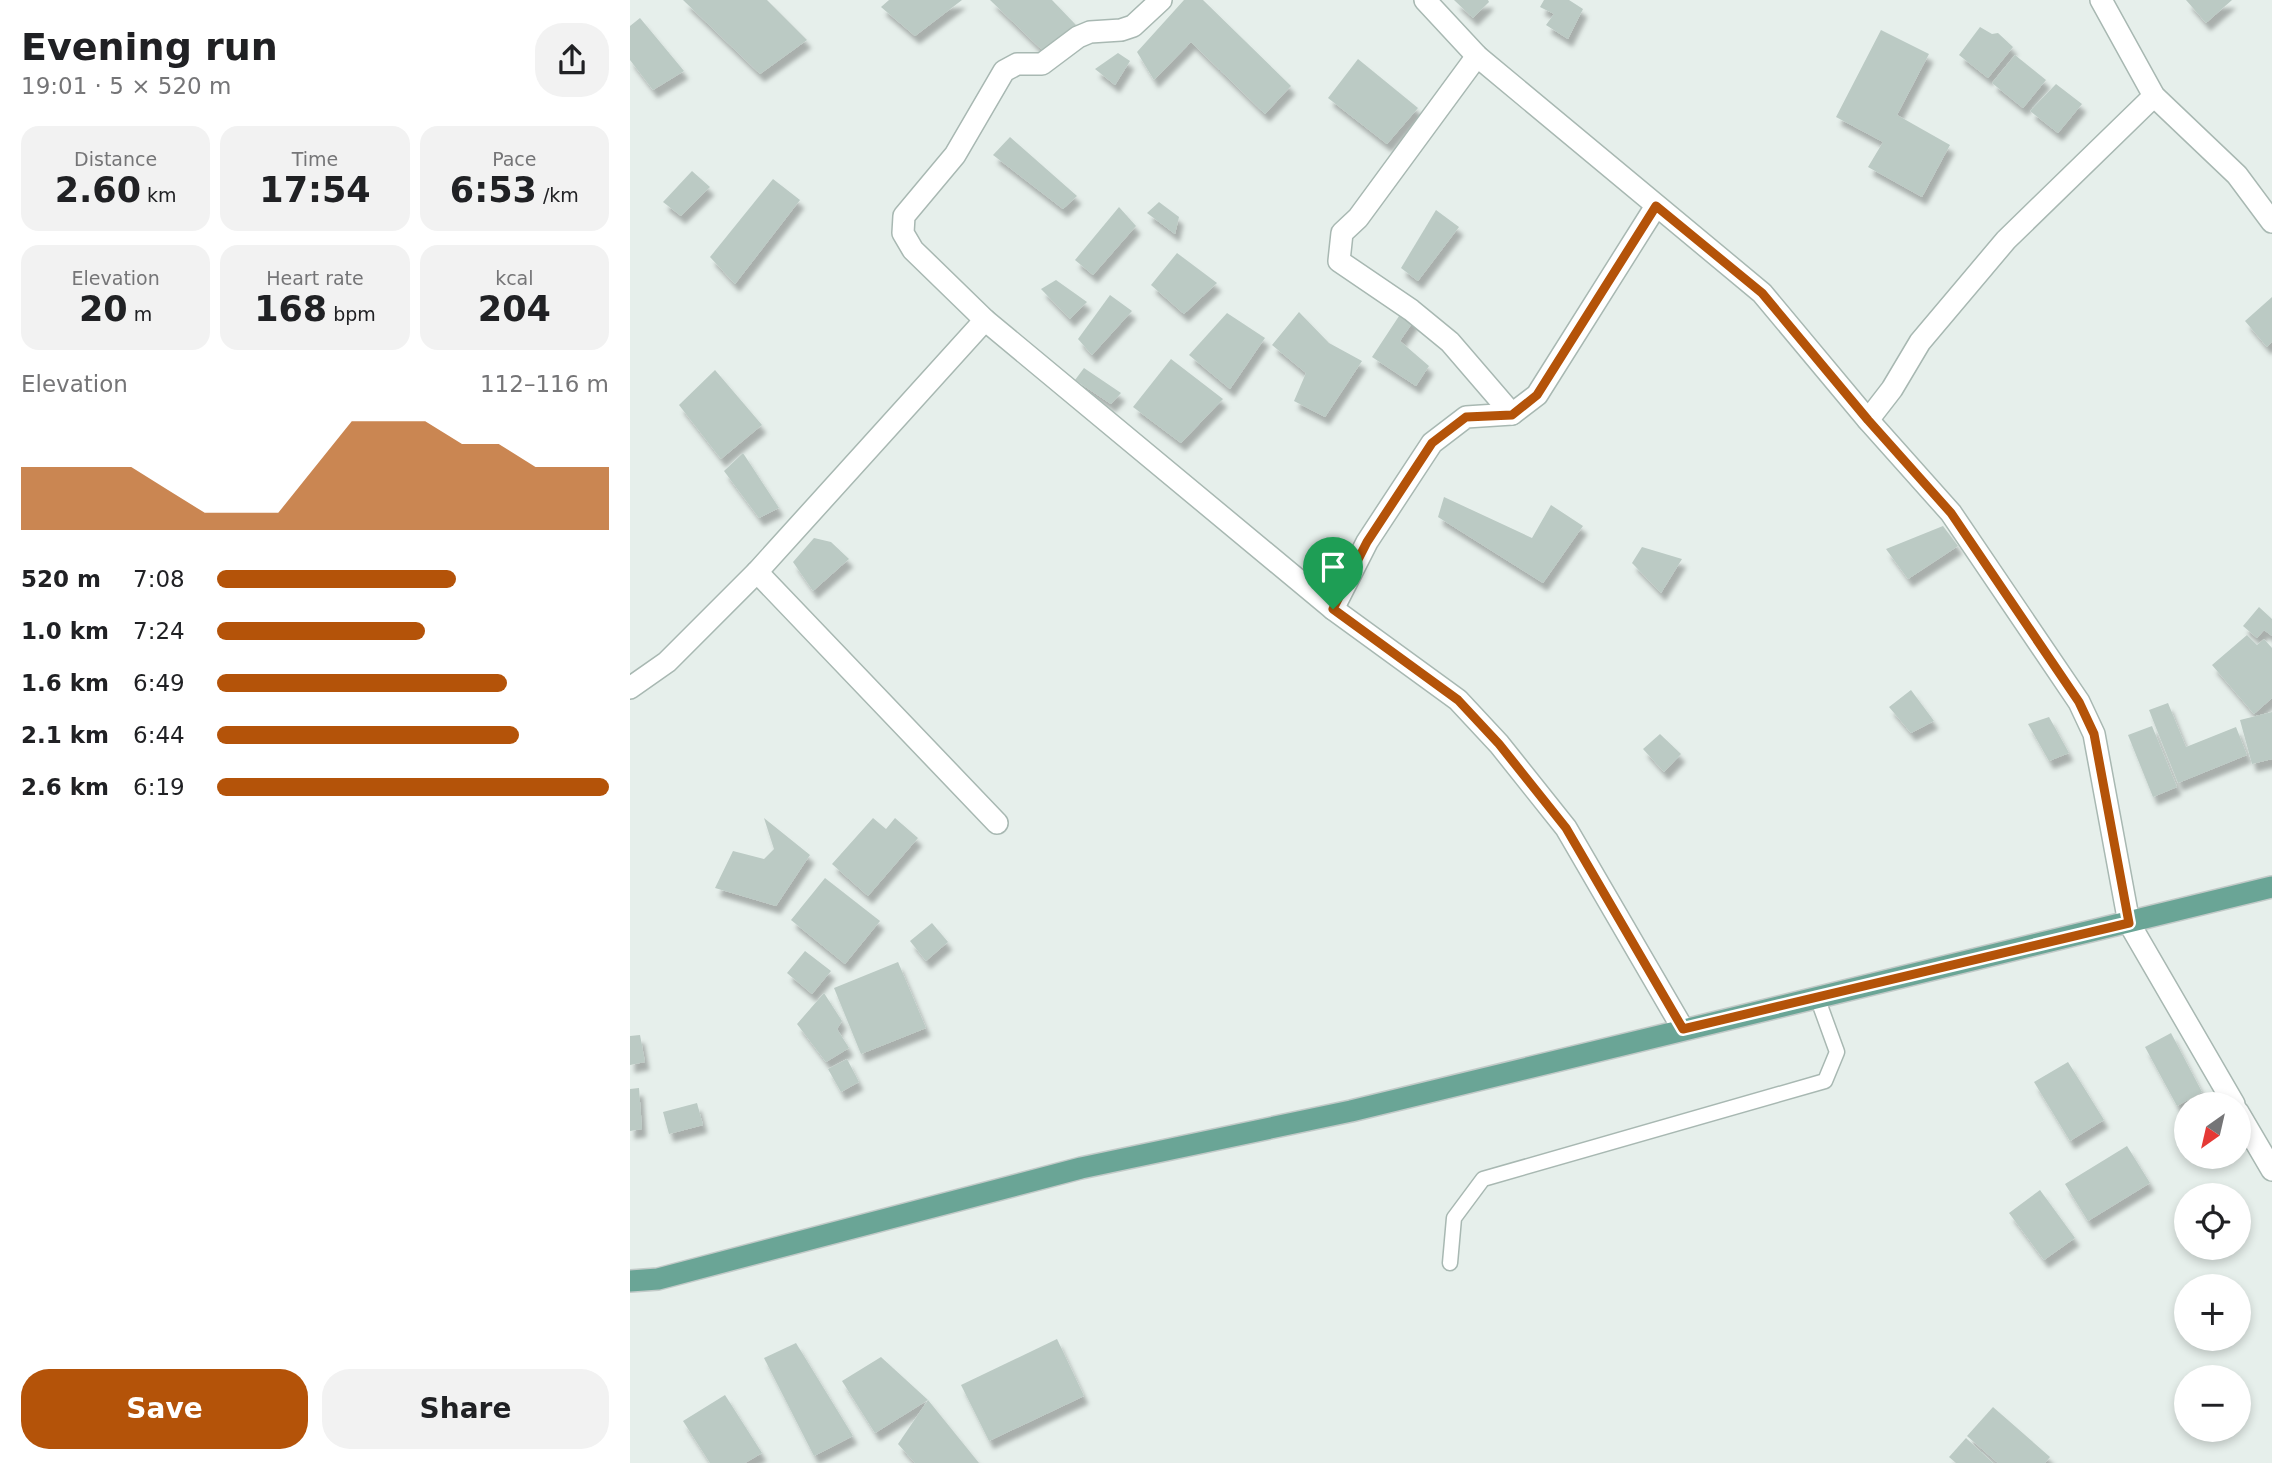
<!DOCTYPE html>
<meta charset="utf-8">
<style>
body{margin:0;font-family:"DejaVu Sans",sans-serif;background:#f2f2f2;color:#202124;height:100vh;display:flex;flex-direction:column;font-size:26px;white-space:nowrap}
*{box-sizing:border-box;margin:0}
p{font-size:23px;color:#757577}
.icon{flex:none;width:38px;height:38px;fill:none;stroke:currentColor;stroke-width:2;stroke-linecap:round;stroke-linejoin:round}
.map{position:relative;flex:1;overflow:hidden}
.drawer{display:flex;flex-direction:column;background:#fff;width:630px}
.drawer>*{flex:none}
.needle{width:46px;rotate:214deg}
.controls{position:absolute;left:1544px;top:1092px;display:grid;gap:14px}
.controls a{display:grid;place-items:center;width:77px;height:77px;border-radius:50%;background:#fff;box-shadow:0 4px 10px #0003;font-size:35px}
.pin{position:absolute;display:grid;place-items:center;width:60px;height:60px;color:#fff;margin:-72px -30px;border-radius:50% 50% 50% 0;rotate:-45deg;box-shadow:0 0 7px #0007}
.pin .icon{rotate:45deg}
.round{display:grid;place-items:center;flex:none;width:74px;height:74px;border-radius:28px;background:#f2f2f2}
.headline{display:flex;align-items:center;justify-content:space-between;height:119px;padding:0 21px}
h1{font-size:38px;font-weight:800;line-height:52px}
.stats{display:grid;grid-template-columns:repeat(3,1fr);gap:10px;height:119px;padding:7px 21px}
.stats div{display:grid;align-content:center;border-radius:18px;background:#f2f2f2;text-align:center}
.stats b{font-size:35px;font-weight:800}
.stats small{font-size:19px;font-weight:400}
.stats p{font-size:19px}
.chart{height:196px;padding:14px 21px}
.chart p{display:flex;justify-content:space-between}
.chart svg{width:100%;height:126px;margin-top:7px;fill:#b45309;opacity:.7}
.primary-button{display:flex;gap:14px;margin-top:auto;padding:14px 21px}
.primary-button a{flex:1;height:80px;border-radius:28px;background:#b45309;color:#fff;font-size:28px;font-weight:800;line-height:80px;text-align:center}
.primary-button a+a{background:#f2f2f2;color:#202124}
ul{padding:0 21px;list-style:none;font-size:23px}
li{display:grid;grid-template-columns:112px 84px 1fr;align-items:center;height:52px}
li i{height:18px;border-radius:9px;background:#b45309}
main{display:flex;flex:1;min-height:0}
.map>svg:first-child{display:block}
.building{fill:#bbcac4;filter:url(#shadow)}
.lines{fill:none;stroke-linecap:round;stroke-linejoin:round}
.service-casing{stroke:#a8b8b2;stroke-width:17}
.minor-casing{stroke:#a8b8b2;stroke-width:24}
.primary-casing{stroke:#c2cac8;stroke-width:24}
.service{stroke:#fff;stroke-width:14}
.minor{stroke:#fff;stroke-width:21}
.primary{stroke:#6aa596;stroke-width:21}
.route-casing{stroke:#fff;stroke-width:14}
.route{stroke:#b45309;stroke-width:9}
</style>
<main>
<section class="drawer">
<div class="headline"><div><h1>Evening run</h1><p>19:01 · 5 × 520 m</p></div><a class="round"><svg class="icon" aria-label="share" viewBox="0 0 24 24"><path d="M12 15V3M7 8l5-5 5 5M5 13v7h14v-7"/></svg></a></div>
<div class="stats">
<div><p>Distance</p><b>2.60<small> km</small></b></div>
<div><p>Time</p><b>17:54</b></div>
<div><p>Pace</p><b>6:53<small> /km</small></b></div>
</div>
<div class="stats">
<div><p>Elevation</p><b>20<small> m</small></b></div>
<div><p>Heart rate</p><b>168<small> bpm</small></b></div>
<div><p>kcal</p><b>204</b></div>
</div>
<div class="chart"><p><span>Elevation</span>112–116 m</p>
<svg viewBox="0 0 160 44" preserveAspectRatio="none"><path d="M0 44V22L10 22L20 22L30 22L40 30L50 38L60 38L70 38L80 22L90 6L100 6L110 6L120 14L130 14L140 22L150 22L160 22V44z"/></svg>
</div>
<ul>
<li><b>520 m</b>7:08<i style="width:61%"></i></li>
<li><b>1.0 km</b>7:24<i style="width:53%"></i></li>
<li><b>1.6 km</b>6:49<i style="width:74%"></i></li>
<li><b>2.1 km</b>6:44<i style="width:77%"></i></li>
<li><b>2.6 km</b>6:19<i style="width:100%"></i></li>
</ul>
<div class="primary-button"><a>Save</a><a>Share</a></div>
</section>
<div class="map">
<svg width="1642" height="1463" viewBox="0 0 1642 1463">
<defs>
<filter id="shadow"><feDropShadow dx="4.5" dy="8" stdDeviation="2" flood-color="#0004"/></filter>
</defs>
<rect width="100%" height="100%" fill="#e6efeb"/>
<g class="building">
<path d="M 53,0 L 137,0 L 177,40 L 130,74 Z"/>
<path d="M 259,0 L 332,0 L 285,36 L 251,7 Z"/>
<path d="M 360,0 L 422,0 L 446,25 L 412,50 Z"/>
<path d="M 554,0 L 573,0 L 661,86 L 635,114 L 561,42 L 524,80 L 507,52 Z"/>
<path d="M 824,0 L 858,0 L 859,2 L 843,18 Z"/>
<path d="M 914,0 L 939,0 L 953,9 L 938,39 L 916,25 L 924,14 L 910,7 Z"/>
<path d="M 1556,0 L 1602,0 L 1576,23 Z"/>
<path d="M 10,18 L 54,71 L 23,90 L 0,60 L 0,26 Z"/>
<path d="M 1350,27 L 1362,34 L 1368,33 L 1383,47 L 1358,78 L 1329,55 Z"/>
<path d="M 1251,30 L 1299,54 L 1267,115 L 1320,145 L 1292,197 L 1238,167 L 1253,142 L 1206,117 Z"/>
<path d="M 488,53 L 500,61 L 485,85 L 465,69 Z"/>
<path d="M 1385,55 L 1416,80 L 1393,108 L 1362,83 Z"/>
<path d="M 728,59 L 788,108 L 757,144 L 698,98 Z"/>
<path d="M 1426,84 L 1452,104 L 1428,133 L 1400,111 Z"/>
<path d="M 380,137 L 447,196 L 433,209 L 363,155 Z"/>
<path d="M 62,171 L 80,187 L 51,216 L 33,202 Z"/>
<path d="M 143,179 L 170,200 L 105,284 L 80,257 Z"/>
<path d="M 529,202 L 549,217 L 545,234 L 517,213 Z"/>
<path d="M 489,207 L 506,226 L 463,275 L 445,260 Z"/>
<path d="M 806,210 L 829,227 L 788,281 L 771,268 Z"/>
<path d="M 547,253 L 587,283 L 554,314 L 521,285 Z"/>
<path d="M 426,280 L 457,302 L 440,319 L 411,289 Z"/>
<path d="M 480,295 L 502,311 L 462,355 L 448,339 Z"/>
<path d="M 1642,297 L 1642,342 L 1637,347 L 1615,321 Z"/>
<path d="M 773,310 L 785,319 L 770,341 L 799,366 L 786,386 L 742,357 Z"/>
<path d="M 669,312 L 699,343 L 732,361 L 695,417 L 664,401 L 676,373 L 642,345 Z"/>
<path d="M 597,313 L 635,338 L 600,389 L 559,355 Z"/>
<path d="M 541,359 L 593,399 L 551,443 L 503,407 Z"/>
<path d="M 454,368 L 491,393 L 481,404 L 445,380 Z"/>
<path d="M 85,370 L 132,425 L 91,459 L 49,405 Z"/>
<path d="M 113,453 L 149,508 L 129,518 L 94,471 Z"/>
<path d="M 814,497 L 902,538 L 921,505 L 953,526 L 913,583 L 808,517 Z"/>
<path d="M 1313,526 L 1328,546 L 1278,579 L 1256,549 Z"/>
<path d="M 184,538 L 201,542 L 219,559 L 183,591 L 163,562 Z"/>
<path d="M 1012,547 L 1052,559 L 1031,593 L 1002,563 Z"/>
<path d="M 1629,607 L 1642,619 L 1642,636 L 1634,630 L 1627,638 L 1613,626 Z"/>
<path d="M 1617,635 L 1627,645 L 1634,639 L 1642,648 L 1642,698 L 1624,714 L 1582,665 Z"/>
<path d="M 1281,690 L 1304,721 L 1281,733 L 1259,707 Z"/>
<path d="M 1538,703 L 1556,747 L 1606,727 L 1617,755 L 1548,783 L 1519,710 Z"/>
<path d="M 1642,712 L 1642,759 L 1622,764 L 1610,720 Z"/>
<path d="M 1419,717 L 1439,753 L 1419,761 L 1398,724 Z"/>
<path d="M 1522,726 L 1547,787 L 1523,797 L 1498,735 Z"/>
<path d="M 1030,734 L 1051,754 L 1034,772 L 1013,749 Z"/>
<path d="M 134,818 L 180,855 L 146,906 L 85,888 L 103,851 L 134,859 L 144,849 Z"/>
<path d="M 243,818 L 256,829 L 265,818 L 288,838 L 238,896 L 202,864 Z"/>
<path d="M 195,878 L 250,921 L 215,964 L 161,920 Z"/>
<path d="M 302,923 L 318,942 L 296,961 L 280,941 Z"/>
<path d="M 175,951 L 201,971 L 182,994 L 157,973 Z"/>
<path d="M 268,962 L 296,1028 L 231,1054 L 204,988 Z"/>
<path d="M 194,993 L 212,1021 L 207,1029 L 219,1048 L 196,1062 L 167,1024 Z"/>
<path d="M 1541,1033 L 1572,1092 L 1547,1106 L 1515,1047 Z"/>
<path d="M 10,1035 L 15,1062 L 0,1065 L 0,1036 Z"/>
<path d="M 217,1059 L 229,1082 L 211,1092 L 198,1069 Z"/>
<path d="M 1438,1062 L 1474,1120 L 1440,1141 L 1404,1082 Z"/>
<path d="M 9,1088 L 12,1129 L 0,1131 L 0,1089 Z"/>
<path d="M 67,1103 L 73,1125 L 39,1134 L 33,1112 Z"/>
<path d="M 1497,1146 L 1520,1183 L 1458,1221 L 1435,1184 Z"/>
<path d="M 1410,1190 L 1445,1238 L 1414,1260 L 1379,1213 Z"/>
<path d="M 427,1339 L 454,1396 L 359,1441 L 331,1385 Z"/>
<path d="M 166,1343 L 223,1436 L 184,1456 L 134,1358 Z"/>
<path d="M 251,1357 L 298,1400 L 245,1433 L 212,1381 Z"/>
<path d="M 95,1395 L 132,1453 L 115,1463 L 80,1463 L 53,1421 Z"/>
<path d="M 298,1400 L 349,1463 L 285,1463 L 268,1444 Z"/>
<path d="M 1363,1407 L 1420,1457 L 1415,1463 L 1368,1463 L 1337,1436 Z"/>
<path d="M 1336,1438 L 1363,1463 L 1326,1463 L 1319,1457 Z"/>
</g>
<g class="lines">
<defs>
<path id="service" d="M 820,1263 L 824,1218 L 853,1179 L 1195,1081 L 1207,1052 L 1187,997"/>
<g id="minor">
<path d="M 531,0 L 503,26 L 491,30 L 460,32 L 448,37 L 412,64 L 387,64 L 374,71 L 325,155 L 274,216 L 273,233 L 283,250 L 355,320 L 703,609 L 828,700 L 869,744 L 936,828 L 1053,1029"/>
<path d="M 795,0 L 847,56 L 1132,293 L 1238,420 L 1321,513 L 1449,702 L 1464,734 L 1499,923 L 1604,1104"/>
<path d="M 1471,0 L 1524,96 L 1607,175 L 1642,222"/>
<path d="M 847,56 L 728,218 L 712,233 L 709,261 L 781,310 L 820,342 L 882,414"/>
<path d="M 1238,420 L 1262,389 L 1290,342 L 1376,240 L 1524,96"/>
<path d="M 127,572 L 367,823"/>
<path d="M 703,609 L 737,542 L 802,443 L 836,417 L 882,414 L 907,395 L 1026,206"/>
<path d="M 0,688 L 37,662 L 127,572 L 355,320"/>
<path d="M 1608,1112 L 1642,1170"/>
</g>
<path id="primary" d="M 0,1281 L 28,1279 L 451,1168 L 721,1111 L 1642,887"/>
</defs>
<use href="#service" class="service-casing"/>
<use href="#minor" class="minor-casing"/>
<use href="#primary" class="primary-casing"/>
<use href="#service" class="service"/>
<use href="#minor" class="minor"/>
<use href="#primary" class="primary"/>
</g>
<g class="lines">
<defs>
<path id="route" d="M 1026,206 L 1132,293 L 1238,420 L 1321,513 L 1449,702 L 1464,734 L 1499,923 L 1053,1029 L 936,828 L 869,744 L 828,700 L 703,609 L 737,542 L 802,443 L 836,417 L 882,415 L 907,395 Z"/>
</defs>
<use href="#route" class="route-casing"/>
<use href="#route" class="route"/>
</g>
</svg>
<div class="controls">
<a><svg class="needle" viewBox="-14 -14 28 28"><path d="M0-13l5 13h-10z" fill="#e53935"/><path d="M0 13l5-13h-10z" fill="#757577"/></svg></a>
<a><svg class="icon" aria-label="locate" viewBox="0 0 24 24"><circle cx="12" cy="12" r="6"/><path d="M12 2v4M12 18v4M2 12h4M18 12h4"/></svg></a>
<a>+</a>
<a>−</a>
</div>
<div class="pin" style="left:703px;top:609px;background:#1e9e55"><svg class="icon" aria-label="arrive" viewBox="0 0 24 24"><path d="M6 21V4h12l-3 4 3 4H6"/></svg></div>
</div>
</main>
